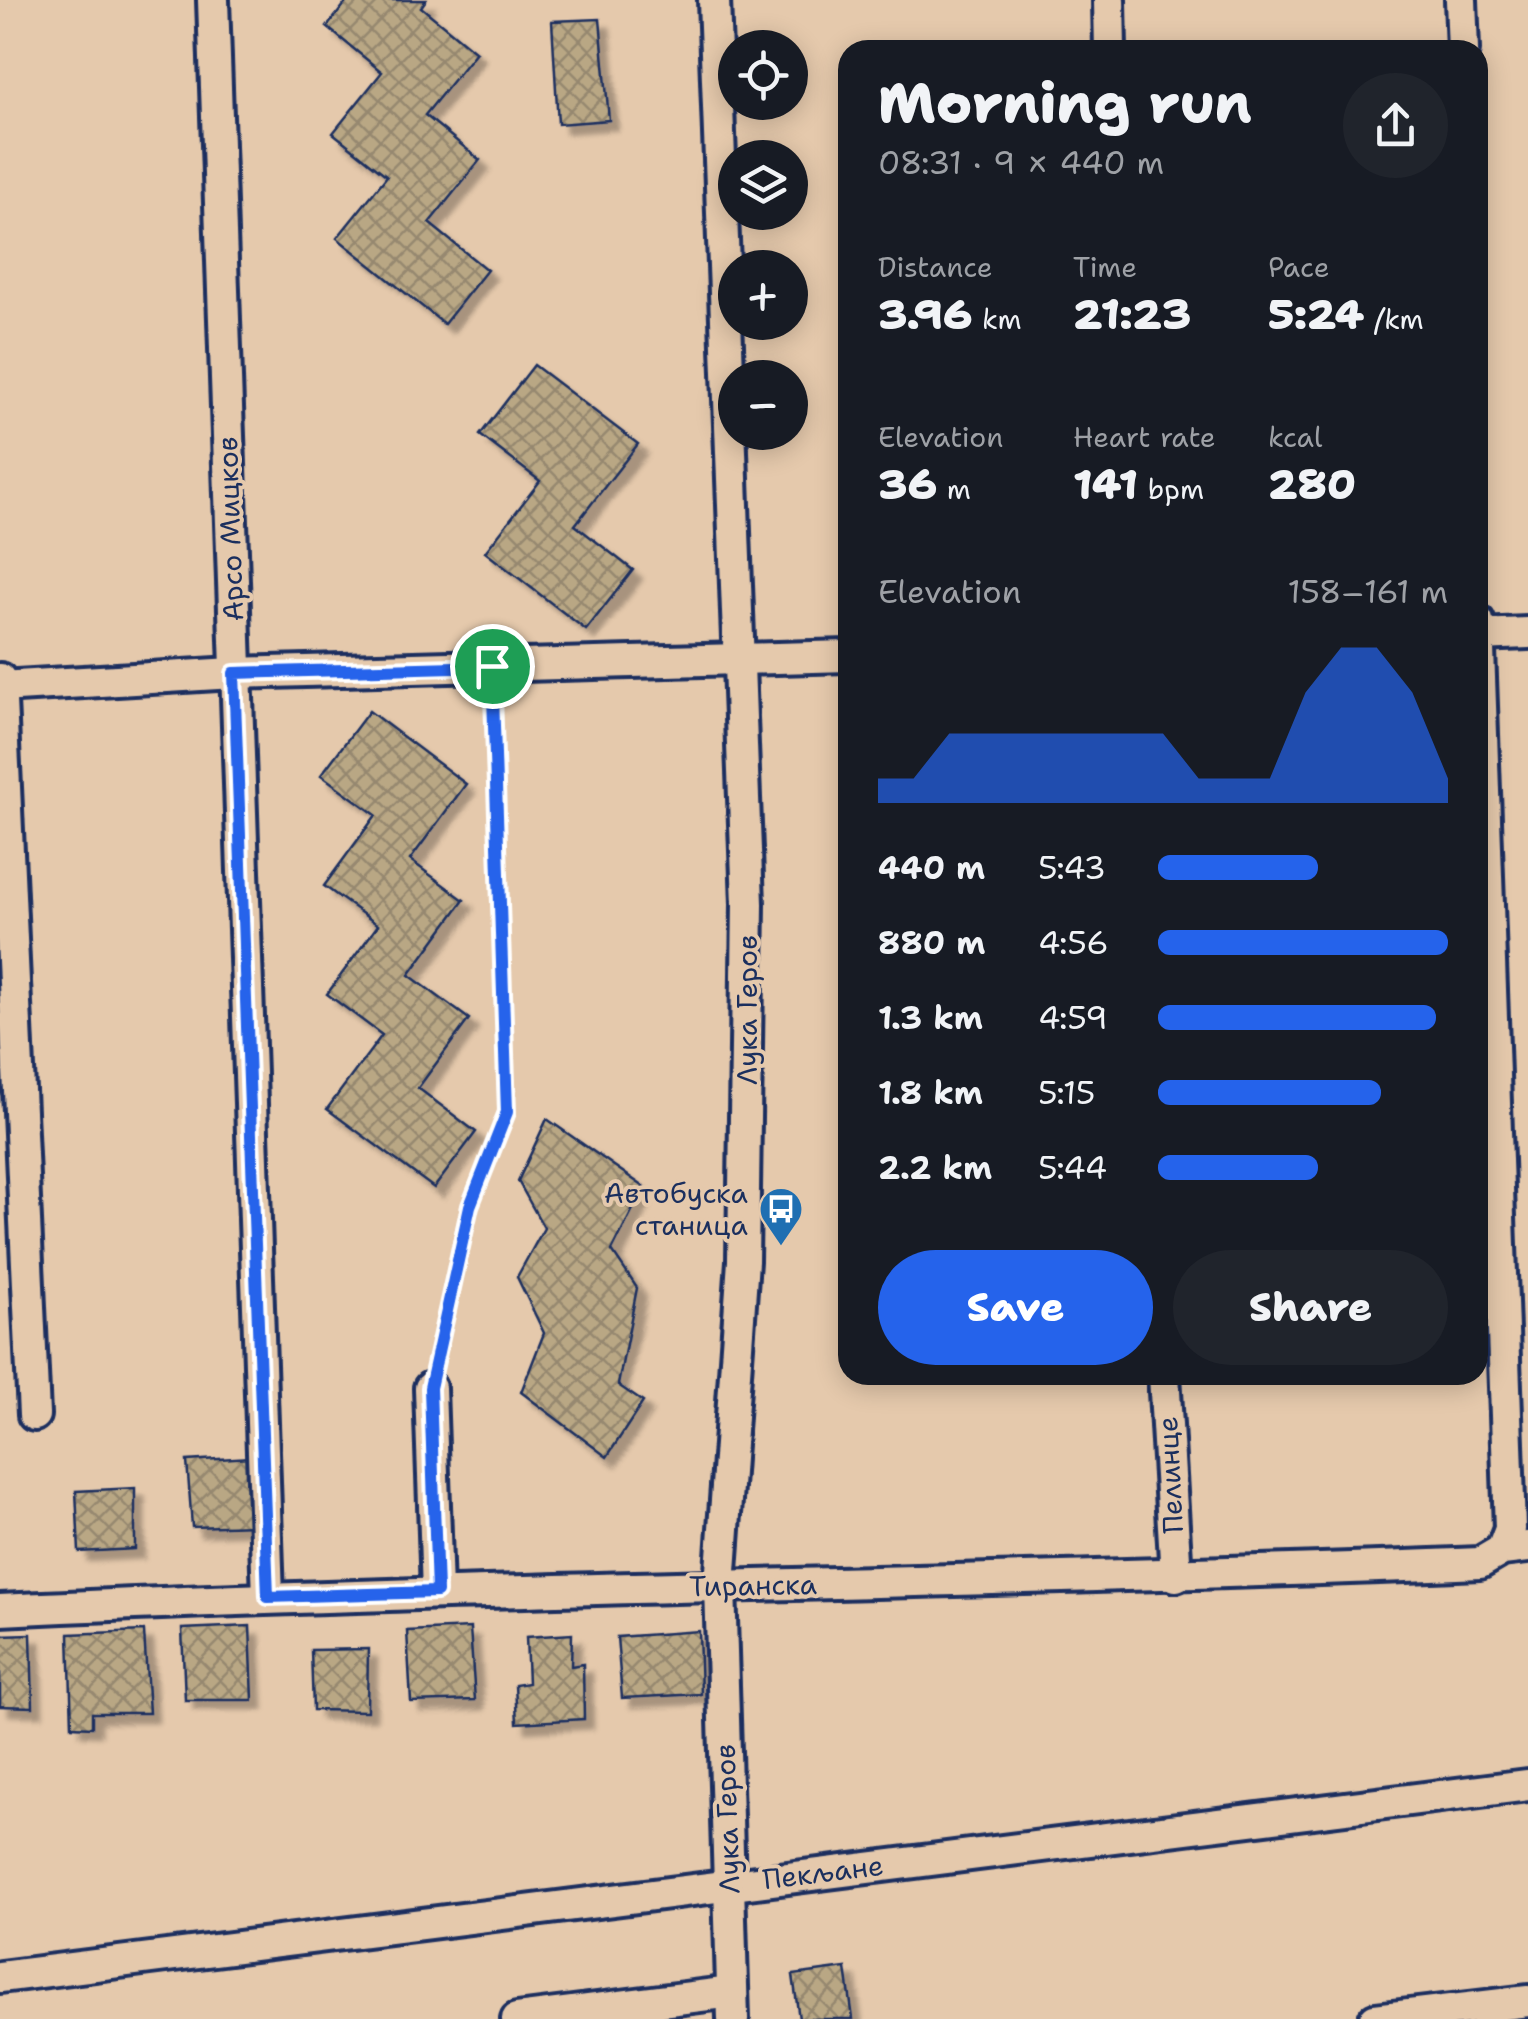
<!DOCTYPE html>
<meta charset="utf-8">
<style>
body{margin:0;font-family:"Shantell Sans",sans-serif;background:#20242c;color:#f1f3f6;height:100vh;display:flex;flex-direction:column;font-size:38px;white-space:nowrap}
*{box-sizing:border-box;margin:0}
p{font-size:32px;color:#9ea1a6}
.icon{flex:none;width:55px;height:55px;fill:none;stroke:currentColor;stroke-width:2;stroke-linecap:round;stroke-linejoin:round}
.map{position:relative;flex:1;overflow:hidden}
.sheet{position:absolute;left:838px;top:40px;width:650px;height:1345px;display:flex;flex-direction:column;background:#171b24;border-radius:30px;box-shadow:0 5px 25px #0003}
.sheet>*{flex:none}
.buttons{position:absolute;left:718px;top:30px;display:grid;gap:20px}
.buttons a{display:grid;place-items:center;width:90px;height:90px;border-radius:50%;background:#171b24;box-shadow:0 5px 25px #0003;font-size:50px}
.pin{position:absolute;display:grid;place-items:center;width:85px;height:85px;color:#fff;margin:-42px;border:5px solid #fff;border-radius:50%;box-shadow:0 2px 10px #0007}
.round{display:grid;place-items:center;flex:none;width:105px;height:105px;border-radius:52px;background:#20242c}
.overview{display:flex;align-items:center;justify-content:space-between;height:170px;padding:0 40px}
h1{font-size:55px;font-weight:800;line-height:75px}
.figures{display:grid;grid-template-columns:repeat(3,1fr);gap:15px;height:170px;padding:10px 40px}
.figures div{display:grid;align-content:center}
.figures b{font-size:42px;font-weight:800}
.figures small{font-size:28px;font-weight:400}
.figures p{font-size:28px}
.chart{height:280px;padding:20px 40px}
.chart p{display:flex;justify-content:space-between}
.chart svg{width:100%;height:180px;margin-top:10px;fill:#2563eb;opacity:.7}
.button{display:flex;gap:20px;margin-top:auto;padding:20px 40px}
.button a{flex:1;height:115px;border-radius:60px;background:#2563eb;color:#fff;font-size:40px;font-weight:800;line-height:115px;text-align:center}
.button a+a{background:#20242c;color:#f1f3f6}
ul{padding:0 40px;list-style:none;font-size:32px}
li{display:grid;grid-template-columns:160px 120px 1fr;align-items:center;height:75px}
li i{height:25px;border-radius:12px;background:#2563eb}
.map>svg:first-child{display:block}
.building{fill:url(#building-cross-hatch);stroke:#1b2f5e;stroke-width:2.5;filter:url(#shadow)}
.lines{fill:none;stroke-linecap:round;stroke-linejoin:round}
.street-casing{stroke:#1b2f5e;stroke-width:38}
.path{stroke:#1b2f5e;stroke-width:6;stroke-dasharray:10 8;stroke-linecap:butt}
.street{stroke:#e5c9ac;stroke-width:30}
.route-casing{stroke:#fff;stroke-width:20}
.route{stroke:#2563eb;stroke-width:12}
.labels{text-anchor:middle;stroke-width:8;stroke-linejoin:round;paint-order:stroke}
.street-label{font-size:28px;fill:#1b2f5e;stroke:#e5c9ac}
.poi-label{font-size:28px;fill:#1b2f5e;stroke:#e5c9ac;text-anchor:end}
</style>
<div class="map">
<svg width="1528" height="2019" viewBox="0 0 1528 2019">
<defs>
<pattern id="building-cross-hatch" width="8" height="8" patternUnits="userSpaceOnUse" patternTransform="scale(2.5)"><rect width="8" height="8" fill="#b9a784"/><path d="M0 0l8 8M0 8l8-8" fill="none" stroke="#96886f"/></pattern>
<filter id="shadow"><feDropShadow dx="9" dy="9" stdDeviation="2.5" flood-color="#0004"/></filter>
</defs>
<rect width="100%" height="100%" fill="#e5c9ac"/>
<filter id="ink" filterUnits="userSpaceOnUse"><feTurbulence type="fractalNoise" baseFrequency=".01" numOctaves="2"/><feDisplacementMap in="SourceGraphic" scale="20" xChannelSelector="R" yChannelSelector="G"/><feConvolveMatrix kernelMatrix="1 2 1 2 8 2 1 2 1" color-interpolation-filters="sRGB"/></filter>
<g filter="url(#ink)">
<g class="building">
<path d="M 348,0 L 426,0 L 421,7 L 476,52 L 425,115 L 480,160 L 429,223 L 487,270 L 444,324 L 337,238 L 387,176 L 333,133 L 382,72 L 327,27 Z"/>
<path d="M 600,19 L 609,120 L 558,124 L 552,21 Z"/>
<path d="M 534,365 L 638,444 L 575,525 L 633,570 L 586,630 L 485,552 L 540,481 L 480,435 Z"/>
<path d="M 369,711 L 466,784 L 410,860 L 464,900 L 409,975 L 469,1019 L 418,1088 L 476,1132 L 434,1188 L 327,1109 L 382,1035 L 327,994 L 378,925 L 324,886 L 376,815 L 321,775 Z"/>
<path d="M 547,1119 L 644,1187 L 612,1251 L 637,1288 L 618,1385 L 643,1402 L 607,1457 L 521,1392 L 544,1333 L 517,1277 L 544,1228 L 518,1181 Z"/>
<path d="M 250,1457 L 256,1525 L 192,1527 L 187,1461 Z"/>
<path d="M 135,1488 L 135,1549 L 79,1552 L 76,1491 Z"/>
<path d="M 250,1626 L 253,1700 L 185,1700 L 182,1629 Z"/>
<path d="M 470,1628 L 475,1700 L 411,1702 L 407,1631 Z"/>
<path d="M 144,1631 L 149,1713 L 92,1713 L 92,1727 L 72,1726 L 69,1634 Z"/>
<path d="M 699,1631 L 701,1694 L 622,1698 L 617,1637 Z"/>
<path d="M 31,1634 L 33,1707 L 0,1706 L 0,1635 Z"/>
<path d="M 572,1634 L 571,1666 L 583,1664 L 584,1719 L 517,1723 L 515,1685 L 528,1683 L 526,1637 Z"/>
<path d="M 368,1649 L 367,1711 L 313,1710 L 311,1650 Z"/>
<path d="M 846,1968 L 853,2019 L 799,2019 L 793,1975 Z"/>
</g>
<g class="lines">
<defs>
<g id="street">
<path d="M 213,0 L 268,1597"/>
<path d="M 714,0 L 748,904 L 743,1261 L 720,1585 L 733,2019"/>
<path d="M 1109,0 L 1110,50"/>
<path d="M 1461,0 L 1463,50"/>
<path d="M 1478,621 L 1510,1529 L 1502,1550"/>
<path d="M 1478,635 L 1528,633"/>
<path d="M 0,679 L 34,1415"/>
<path d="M 0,687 L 234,673 L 848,656"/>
<path d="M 1164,1375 L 1176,1576"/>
<path d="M 430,1388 L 437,1592"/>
<path d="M 0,1610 C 493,1586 986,1584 1480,1563 L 1502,1550 L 1528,1547"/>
<path d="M 0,1977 L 1528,1785"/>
<path d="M 517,2019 L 732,1992"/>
<path d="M 1375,2019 L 1528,2001"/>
</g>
</defs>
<use href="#street" class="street-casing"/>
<path class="path" d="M 436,1358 L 469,1206 L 507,1112 L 493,696"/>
<use href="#street" class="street"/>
</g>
</g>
<g class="lines" filter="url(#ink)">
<defs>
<path id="route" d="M 492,666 L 507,1112 L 470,1206 L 430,1388 L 437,1592 L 268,1597 L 234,673 Z"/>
</defs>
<use href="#route" class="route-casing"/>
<use href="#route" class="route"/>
</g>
<defs>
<symbol id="bus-pin" viewBox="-11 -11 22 30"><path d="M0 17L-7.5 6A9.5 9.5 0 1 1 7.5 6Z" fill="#1f6fb2" stroke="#e5c9ac"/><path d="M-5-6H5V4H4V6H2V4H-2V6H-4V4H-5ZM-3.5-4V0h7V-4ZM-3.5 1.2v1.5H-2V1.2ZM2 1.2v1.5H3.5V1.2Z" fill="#fff"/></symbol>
</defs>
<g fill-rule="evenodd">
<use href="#bus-pin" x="756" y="1184" width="50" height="68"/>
</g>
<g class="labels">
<g class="street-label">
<text transform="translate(230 529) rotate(-92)" y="10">Арсо Мицков</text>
<text transform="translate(747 1010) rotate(-90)" y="10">Лука Геров</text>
<text transform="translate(1170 1475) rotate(-93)" y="10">Пелинце</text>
<text transform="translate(753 1585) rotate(-1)" y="10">Тиранска</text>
<text transform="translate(727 1819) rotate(-92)" y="10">Лука Геров</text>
<text transform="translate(823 1872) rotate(-7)" y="10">Пекљане</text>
</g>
<g class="poi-label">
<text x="748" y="1203">Автобуска<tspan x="748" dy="32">станица</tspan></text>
</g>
</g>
</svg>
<div class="buttons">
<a><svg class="icon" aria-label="locate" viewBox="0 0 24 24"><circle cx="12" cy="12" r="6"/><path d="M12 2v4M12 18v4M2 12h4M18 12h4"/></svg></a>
<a><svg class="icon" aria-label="layers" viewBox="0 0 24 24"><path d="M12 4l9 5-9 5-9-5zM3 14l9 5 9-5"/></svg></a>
<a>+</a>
<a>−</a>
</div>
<div class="pin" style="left:492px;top:666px;background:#1e9e55"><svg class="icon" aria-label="arrive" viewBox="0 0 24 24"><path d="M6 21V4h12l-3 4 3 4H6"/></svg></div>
<section class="sheet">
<div class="overview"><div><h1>Morning run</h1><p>08:31 · 9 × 440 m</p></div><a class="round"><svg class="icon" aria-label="share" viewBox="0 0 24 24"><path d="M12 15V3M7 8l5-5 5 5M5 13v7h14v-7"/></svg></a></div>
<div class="figures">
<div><p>Distance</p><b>3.96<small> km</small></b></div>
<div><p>Time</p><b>21:23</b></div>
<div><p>Pace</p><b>5:24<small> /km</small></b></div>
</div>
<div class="figures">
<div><p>Elevation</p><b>36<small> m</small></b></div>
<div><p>Heart rate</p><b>141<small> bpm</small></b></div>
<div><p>kcal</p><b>280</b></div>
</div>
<div class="chart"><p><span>Elevation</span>158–161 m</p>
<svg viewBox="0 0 160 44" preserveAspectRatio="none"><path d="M0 44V38L10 38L20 27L30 27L40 27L50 27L60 27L70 27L80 27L90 38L100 38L110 38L120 17L130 6L140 6L150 17L160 38V44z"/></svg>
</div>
<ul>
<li><b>440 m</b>5:43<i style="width:55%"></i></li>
<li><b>880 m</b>4:56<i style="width:100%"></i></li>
<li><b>1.3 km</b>4:59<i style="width:96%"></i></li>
<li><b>1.8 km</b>5:15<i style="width:77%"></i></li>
<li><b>2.2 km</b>5:44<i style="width:55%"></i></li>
</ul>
<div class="button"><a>Save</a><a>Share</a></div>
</section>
</div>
